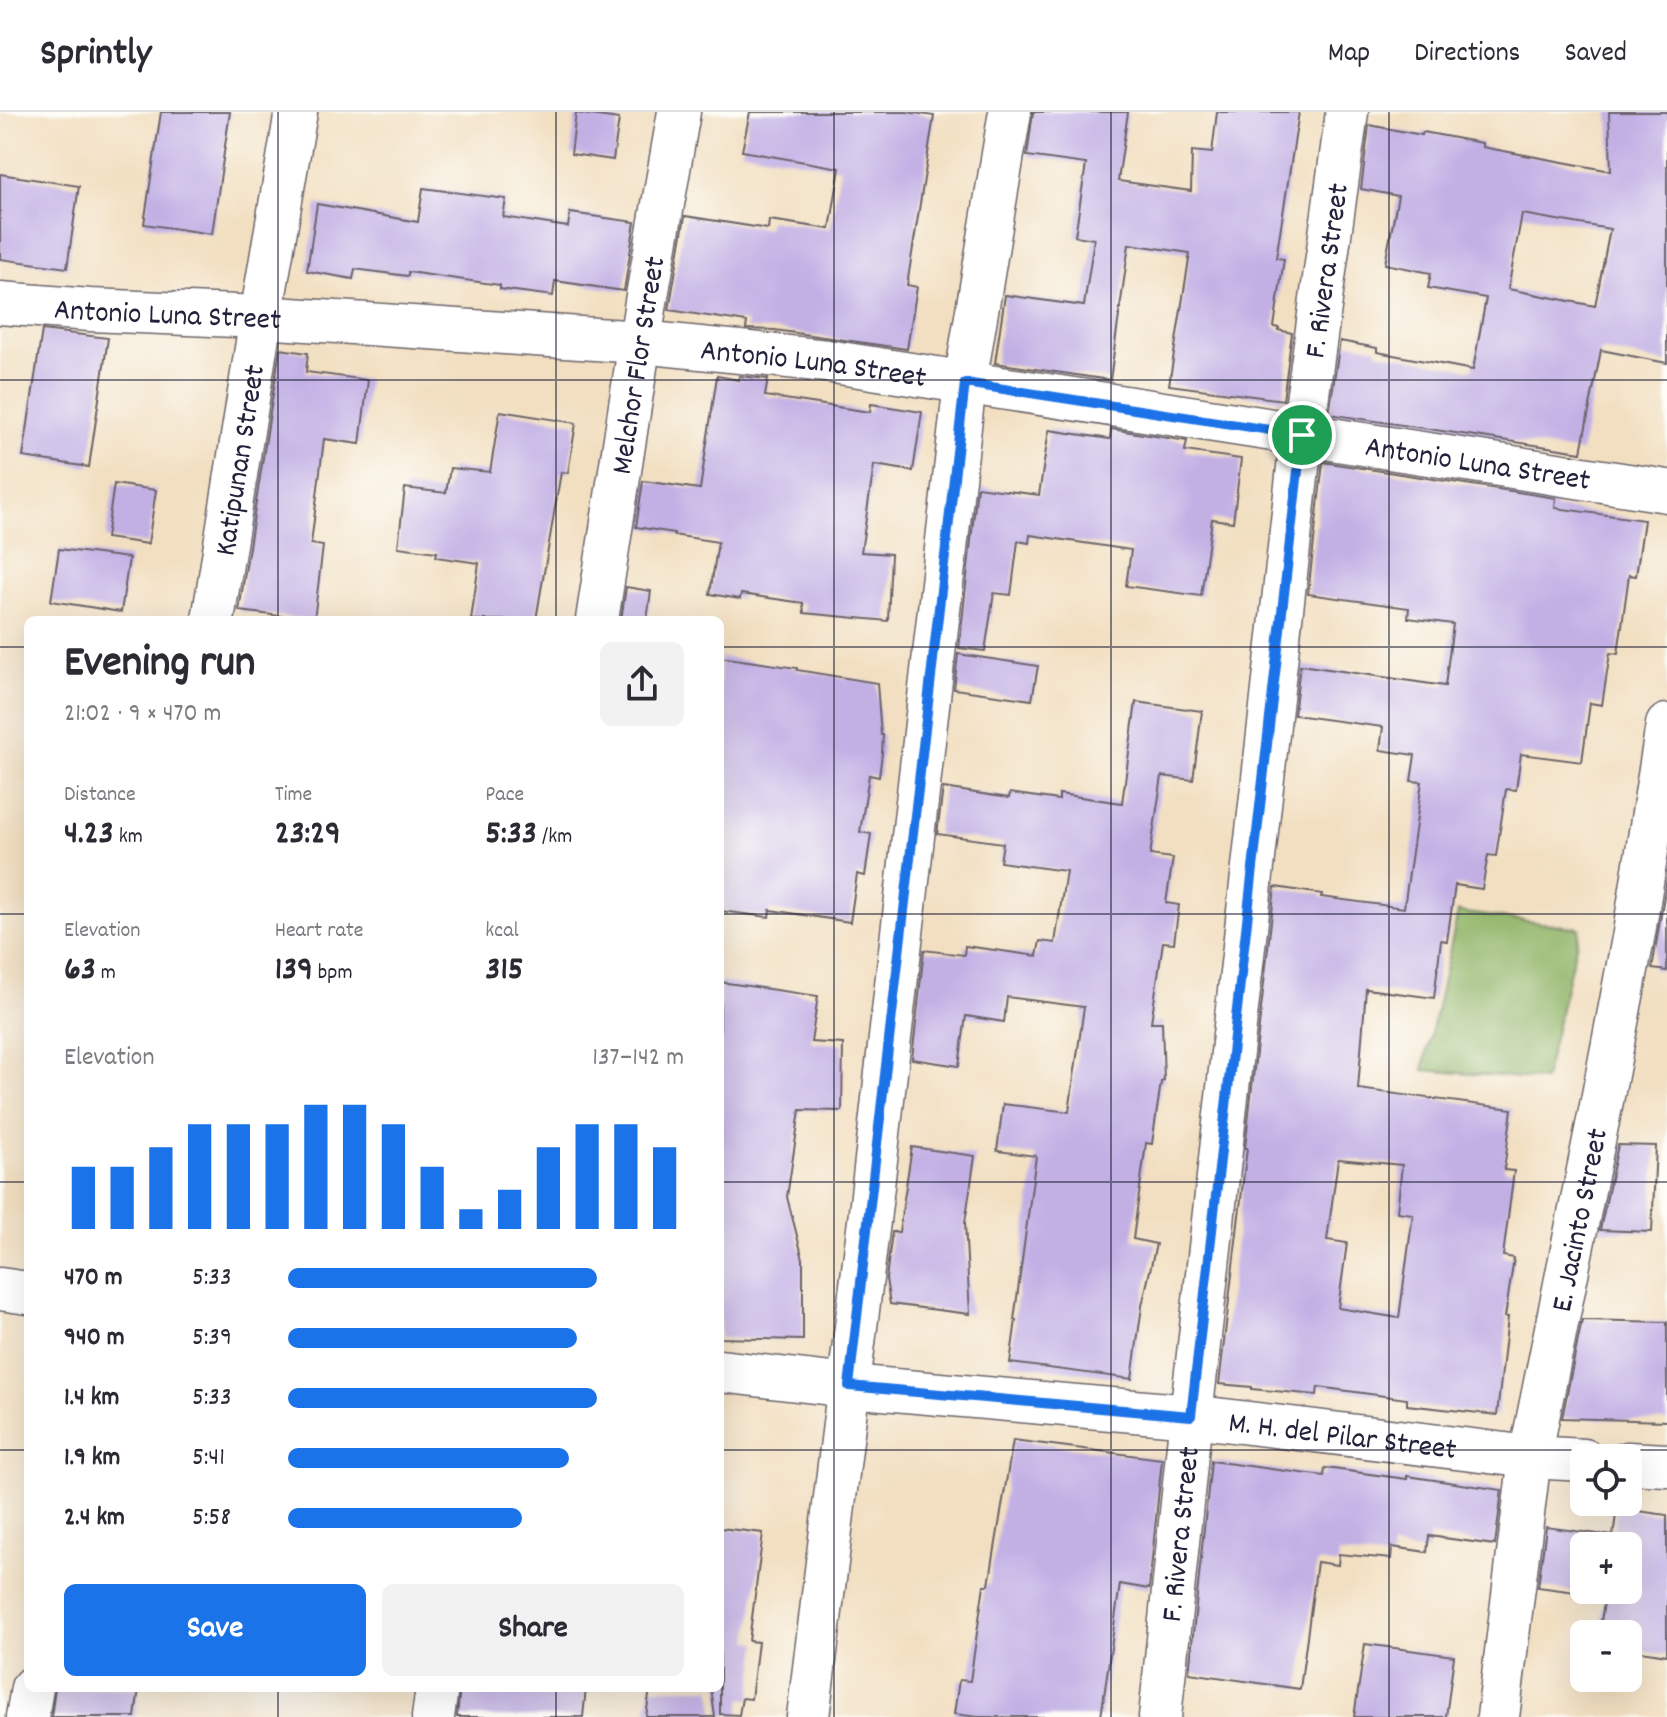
<!DOCTYPE html>
<meta charset="utf-8">
<style>
body{margin:0;font-family:Dekko,sans-serif;background:#f2f2f3;color:#2b2b33;height:100vh;display:flex;flex-direction:column;font-size:30px;white-space:nowrap}
*{box-sizing:border-box;margin:0}
p{font-size:26px;color:#7c7c81}
.icon{flex:none;width:44px;height:44px;fill:none;stroke:currentColor;stroke-width:2;stroke-linecap:round;stroke-linejoin:round}
.map{position:relative;flex:1;overflow:hidden}
.drawer{position:absolute;left:24px;top:504px;width:700px;height:1076px;display:flex;flex-direction:column;background:#fff;border-radius:12px;box-shadow:0 8px 32px #0002}
.drawer>*{flex:none}
.tools{position:absolute;left:1570px;top:1332px;display:grid;gap:16px}
.tools a{display:grid;place-items:center;width:72px;height:72px;border-radius:12px;background:#fff;box-shadow:0 8px 32px #0002;font-size:40px}
.pin{position:absolute;display:grid;place-items:center;width:68px;height:68px;color:#fff;margin:-34px;border:4px solid #fff;border-radius:50%;box-shadow:0 2px 8px #0007}
.round{display:grid;place-items:center;flex:none;width:84px;height:84px;border-radius:12px;background:#f2f2f3}
.head{display:flex;align-items:center;justify-content:space-between;height:136px;padding:0 40px}
h1{font-size:44px;font-weight:700;line-height:60px}
.metrics{display:grid;grid-template-columns:repeat(3,1fr);gap:12px;height:136px;padding:8px 40px}
.metrics div{display:grid;align-content:center}
.metrics b{font-size:34px;font-weight:700}
.metrics small{font-size:22px;font-weight:400}
.metrics p{font-size:22px}
.chart{height:224px;padding:16px 40px}
.chart p{display:flex;justify-content:space-between}
.chart svg{width:100%;height:144px;margin-top:8px;stroke:#1a73e8;stroke-width:6}
.primary-button{display:flex;gap:16px;margin-top:auto;padding:16px 40px}
.primary-button a{flex:1;height:92px;border-radius:12px;background:#1a73e8;color:#fff;font-size:32px;font-weight:700;line-height:92px;text-align:center}
.primary-button a+a{background:#f2f2f3;color:#2b2b33}
ul{padding:0 40px;list-style:none;font-size:26px}
li{display:grid;grid-template-columns:128px 96px 1fr;align-items:center;height:60px}
li i{height:20px;border-radius:10px;background:#1a73e8}
header{display:flex;align-items:center;gap:48px;box-sizing:border-box;height:112px;padding:0 40px;background:#fff;border-bottom:2px solid #e1e1e2}
header strong{font-size:38px}
nav{display:flex;gap:44px;margin-inline-start:auto;font-size:28px}
.map>svg:first-child{display:block}
.forest{fill:#93b66a;stroke:#5a6c52;stroke-width:2}
.building{fill:#c2b0e5;fill-rule:evenodd}
.lines{fill:none;stroke-linecap:round;stroke-linejoin:round}
.minor-casing{stroke:#6b646a;stroke-width:45}
.minor{stroke:#fff;stroke-width:42}
.route-casing{stroke:#fff;stroke-width:16}
.route{stroke:#1a73e8;stroke-width:10}
.grid{fill:none;stroke:#22223b;stroke-width:2;stroke-opacity:0.55}
.labels{text-anchor:middle;stroke-width:7;stroke-linejoin:round;paint-order:stroke}
.street-label{font-size:30px;fill:#22223b;stroke:#fdfcf7}
</style>
<header>
<strong>Sprintly</strong>
<nav><a>Map</a><a>Directions</a><a>Saved</a></nav>
</header>
<div class="map">
<svg width="1667" height="1605" viewBox="0 0 1667 1605">
<rect width="100%" height="100%" fill="#fdfcf7"/>
<filter id="ink" filterUnits="userSpaceOnUse"><feTurbulence type="fractalNoise" baseFrequency=".0125" numOctaves="2"/><feDisplacementMap in="SourceGraphic" scale="16" xChannelSelector="R" yChannelSelector="G"/><feConvolveMatrix kernelMatrix="1 2 1 2 8 2 1 2 1" color-interpolation-filters="sRGB"/></filter>
<filter id="wash" filterUnits="userSpaceOnUse"><feTurbulence type="fractalNoise" baseFrequency=".006" numOctaves="4" result="noise"/><feDisplacementMap in="SourceGraphic" scale="32" xChannelSelector="R" yChannelSelector="G"/><feGaussianBlur stdDeviation="1.8" result="paint"/><feColorMatrix in="noise" values="0 0 0 0 0 0 0 0 0 0 0 0 0 0 0 0 0 1.4 0 .05"/><feComposite in="paint" operator="in"/></filter>
<g filter="url(#wash)">
<rect width="100%" height="100%" fill="#f2dfc1"/>
<path class="forest" d="M 1458,800 L 1580,816 L 1544,968 L 1423,958 Z"/>
<g id="blocks">
<g class="building">
<path d="M 161,0 L 230,0 L 212,122 L 144,112 Z"/>
<path d="M 750,0 L 907,0 L 934,4 L 907,173 L 917,175 L 907,237 L 775,218 L 746,217 L 747,210 L 669,198 L 685,104 L 768,117 L 769,108 L 830,117 L 840,56 L 742,39 Z"/>
<path d="M 1033,0 L 1128,0 L 1118,69 L 1191,79 L 1192,39 L 1212,41 L 1217,0 L 1299,0 L 1276,146 L 1284,147 L 1274,215 L 1279,216 L 1278,218 L 1292,221 L 1283,288 L 1169,273 L 1190,141 L 1129,132 L 1110,268 L 995,251 L 1005,183 L 1084,194 L 1094,127 L 1075,124 L 1086,52 L 1027,44 Z"/>
<path d="M 1609,0 L 1667,0 L 1667,251 L 1601,238 L 1581,340 L 1329,302 L 1340,229 L 1377,236 L 1377,240 L 1473,258 L 1486,186 L 1428,176 L 1431,161 L 1385,152 L 1398,84 L 1361,77 L 1369,13 L 1422,23 L 1423,20 L 1482,31 L 1482,35 L 1611,59 ZM 1522,102 L 1610,117 L 1595,194 L 1508,177 Z"/>
<path d="M 576,1 L 619,7 L 613,48 L 571,42 Z"/>
<path d="M 0,62 L 79,74 L 67,156 L 0,147 Z"/>
<path d="M 423,76 L 506,87 L 503,105 L 568,115 L 570,101 L 635,110 L 624,179 L 555,169 L 553,184 L 500,177 L 500,173 L 408,160 L 408,164 L 355,157 L 353,167 L 307,159 L 317,92 L 418,110 Z"/>
<path d="M 42,218 L 108,226 L 89,355 L 23,345 Z"/>
<path d="M 280,237 L 308,241 L 306,260 L 368,268 L 360,332 L 324,327 L 311,432 L 323,434 L 314,508 L 239,499 Z"/>
<path d="M 717,264 L 739,268 L 739,264 L 768,267 L 765,284 L 870,300 L 871,292 L 922,300 L 913,359 L 874,353 L 861,440 L 891,442 L 888,509 L 804,501 L 803,491 L 741,482 L 740,487 L 710,482 L 718,430 L 673,423 L 674,421 L 636,415 L 643,369 L 700,377 Z"/>
<path d="M 500,299 L 576,311 L 568,361 L 561,360 L 536,508 L 471,508 L 479,451 L 436,445 L 437,440 L 398,435 L 405,376 L 446,381 L 450,356 L 490,360 Z"/>
<path d="M 1111,317 L 1187,329 L 1185,339 L 1241,347 L 1233,410 L 1212,407 L 1201,484 L 1126,474 L 1131,438 L 1030,423 L 1029,431 L 1018,429 L 1011,483 L 994,481 L 985,539 L 959,536 L 977,375 L 1039,383 L 1049,318 L 1110,327 Z"/>
<path d="M 1323,350 L 1556,386 L 1555,396 L 1644,408 L 1636,464 L 1629,463 L 1618,542 L 1610,541 L 1602,593 L 1590,591 L 1582,650 L 1521,642 L 1516,678 L 1506,677 L 1496,744 L 1488,743 L 1482,777 L 1455,773 L 1447,829 L 1441,828 L 1434,886 L 1366,877 L 1358,977 L 1512,997 L 1504,1058 L 1514,1059 L 1503,1144 L 1514,1146 L 1505,1205 L 1508,1205 L 1497,1303 L 1407,1293 L 1407,1287 L 1318,1275 L 1317,1283 L 1252,1277 L 1252,1275 L 1219,1272 L 1247,1036 L 1245,1036 L 1275,775 L 1322,782 L 1321,785 L 1404,796 L 1422,670 L 1411,669 L 1415,643 L 1380,638 L 1383,615 L 1294,603 L 1300,553 L 1445,574 L 1453,512 L 1408,506 L 1409,496 L 1308,482 ZM 1338,1047 L 1402,1053 L 1397,1100 L 1413,1102 L 1399,1206 L 1338,1196 L 1347,1131 L 1327,1128 Z"/>
<path d="M 114,372 L 156,378 L 148,432 L 106,426 Z"/>
<path d="M 59,437 L 129,446 L 121,500 L 51,489 Z"/>
<path d="M 626,475 L 651,479 L 647,508 L 621,508 Z"/>
<path d="M 958,542 L 1038,554 L 1032,588 L 954,577 Z"/>
<path d="M 720,545 L 797,556 L 797,558 L 877,571 L 881,623 L 883,623 L 882,641 L 879,665 L 869,663 L 860,720 L 871,722 L 865,764 L 857,762 L 850,810 L 770,798 L 769,805 L 720,799 Z"/>
<path d="M 1136,590 L 1202,599 L 1193,668 L 1162,664 L 1150,743 L 1173,746 L 1166,791 L 1179,793 L 1174,831 L 1163,830 L 1151,910 L 1162,910 L 1164,969 L 1161,970 L 1152,1032 L 1146,1031 L 1133,1127 L 1156,1132 L 1142,1194 L 1132,1267 L 1010,1251 L 1016,1208 L 1014,1208 L 1036,1044 L 997,1039 L 1003,992 L 1069,1000 L 1084,895 L 1007,885 L 1004,910 L 966,904 L 959,954 L 912,947 L 924,838 L 964,843 L 965,834 L 1037,844 L 1040,829 L 1055,831 L 1066,759 L 1000,750 L 1003,731 L 937,722 L 943,676 L 1009,686 L 1010,681 L 1059,688 L 1059,682 L 1122,691 Z"/>
<path d="M 1667,766 L 1667,859 L 1652,857 Z"/>
<path d="M 720,870 L 818,884 L 811,930 L 843,932 L 842,999 L 800,998 L 787,1085 L 803,1147 L 803,1228 L 720,1226 Z"/>
<path d="M 1618,1033 L 1656,1034 L 1652,1120 L 1600,1118 Z"/>
<path d="M 912,1035 L 975,1044 L 965,1111 L 970,1202 L 890,1192 L 886,1167 L 892,1120 L 899,1120 Z"/>
<path d="M 1582,1208 L 1667,1210 L 1667,1309 L 1562,1306 Z"/>
<path d="M 1013,1328 L 1162,1347 L 1149,1477 L 1120,1472 L 1101,1605 L 978,1605 L 954,1602 L 959,1568 L 970,1569 L 984,1473 L 989,1473 Z"/>
<path d="M 1211,1349 L 1324,1364 L 1325,1356 L 1407,1367 L 1407,1364 L 1502,1378 L 1495,1433 L 1429,1424 L 1427,1440 L 1392,1435 L 1391,1447 L 1339,1442 L 1338,1453 L 1317,1450 L 1300,1577 L 1189,1561 Z"/>
<path d="M 1617,1396 L 1667,1403 L 1667,1543 L 1628,1537 L 1628,1522 L 1599,1522 L 1605,1484 L 1538,1475 L 1546,1415 L 1613,1424 ZM 1584,1434 L 1628,1434 L 1628,1478 L 1584,1478 Z"/>
<path d="M 720,1416 L 763,1421 L 749,1529 L 758,1530 L 751,1587 L 742,1586 L 739,1603 L 720,1602 Z"/>
<path d="M 1365,1532 L 1454,1544 L 1446,1605 L 1354,1605 Z"/>
<path d="M 55,1576 L 139,1576 L 135,1605 L 51,1605 Z"/>
<path d="M 460,1576 L 586,1576 L 583,1605 L 457,1605 Z"/>
<path d="M 650,1576 L 711,1576 L 715,1605 L 646,1605 Z"/>
</g>
</g>
</g>
<g filter="url(#ink)">
<use href="#blocks" fill-opacity="0" stroke="#6b646a" stroke-width="2"/>
<g class="lines">
<defs>
<g id="minor">
<path id="s1" d="M 0,191 L 90,198 L 261,205 L 641,230 L 827,249 L 1667,379"/>
<path id="s2" d="M 213,508 L 261,205 L 296,0"/>
<path id="s3" d="M 597,508 L 646,190 L 679,0"/>
<path d="M 0,1177 L 28,1181"/>
<path id="s4" d="M 720,1259 L 849,1274 L 1191,1304 L 1530,1345 L 1584,1348"/>
<path d="M 1628,1351 L 1667,1353"/>
<path d="M 27,1605 L 32,1576"/>
<path d="M 433,1605 L 437,1576"/>
<path d="M 808,1605 L 869,1109 L 965,271 L 1010,0"/>
<path id="s5" d="M 1160,1605 L 1191,1304 L 1299,347 L 1347,0"/>
<path id="s6" d="M 1498,1605 L 1530,1345 L 1601,994 L 1634,821 L 1667,613"/>
</g>
</defs>
<use href="#minor" class="minor-casing"/>
<use href="#minor" class="minor"/>
</g>
</g>
<g class="lines" filter="url(#ink)">
<defs>
<path id="route" d="M 965,271 L 1302,323 L 1191,1304 L 849,1274 Z"/>
</defs>
<use href="#route" class="route-casing"/>
<use href="#route" class="route"/>
</g>
<path class="grid" d="M 278,0 L 278,508M 556,0 L 556,508M 834,0 L 834,1605M 1111,0 L 1111,1605M 1389,0 L 1389,1605M 0,268 L 1667,268M 0,535 L 28,535M 720,535 L 1667,535M 0,802 L 28,802M 720,802 L 1667,802M 0,1070 L 28,1070M 720,1070 L 1667,1070M 0,1338 L 28,1338M 720,1338 L 1667,1338M 278,1576 L 278,1605M 556,1576 L 556,1605"/>
<g class="labels">
<g class="street-label">
<text dy="10" stroke="none"><textPath href="#s5" startOffset="1456">F. Rivera Street</textPath></text>
<text dy="10" stroke="none"><textPath href="#s1" startOffset="168">Antonio Luna Street</textPath></text>
<text dy="10" stroke="none"><textPath href="#s1" startOffset="816">Antonio Luna Street</textPath></text>
<text dy="10" stroke="none"><textPath href="#s3" startOffset="258">Melchor Flor Street</textPath></text>
<text dy="10" stroke="none"><textPath href="#s2" startOffset="162">Katipunan Street</textPath></text>
<text dy="10" stroke="none"><textPath href="#s1" startOffset="1488">Antonio Luna Street</textPath></text>
<text dy="10" stroke="none"><textPath href="#s6" startOffset="504">E. Jacinto Street</textPath></text>
<text dy="10" stroke="none"><textPath href="#s4" startOffset="626">M. H. del Pilar Street</textPath></text>
<text dy="10" stroke="none"><textPath href="#s5" startOffset="184">F. Rivera Street</textPath></text>
</g>
</g>
</svg>
<div class="tools">
<a><svg class="icon" aria-label="locate" viewBox="0 0 24 24"><circle cx="12" cy="12" r="6"/><path d="M12 2v4M12 18v4M2 12h4M18 12h4"/></svg></a>
<a>+</a>
<a>−</a>
</div>
<div class="pin" style="left:1302px;top:323px;background:#1e9e55"><svg class="icon" aria-label="arrive" viewBox="0 0 24 24"><path d="M6 21V4h12l-3 4 3 4H6"/></svg></div>
<section class="drawer">
<div class="head"><div><h1>Evening run</h1><p>21:02 · 9 × 470 m</p></div><a class="round"><svg class="icon" aria-label="share" viewBox="0 0 24 24"><path d="M12 15V3M7 8l5-5 5 5M5 13v7h14v-7"/></svg></a></div>
<div class="metrics">
<div><p>Distance</p><b>4.23<small> km</small></b></div>
<div><p>Time</p><b>23:29</b></div>
<div><p>Pace</p><b>5:33<small> /km</small></b></div>
</div>
<div class="metrics">
<div><p>Elevation</p><b>63<small> m</small></b></div>
<div><p>Heart rate</p><b>139<small> bpm</small></b></div>
<div><p>kcal</p><b>315</b></div>
</div>
<div class="chart"><p><span>Elevation</span>137–142 m</p>
<svg viewBox="0 0 160 44" preserveAspectRatio="none"><path d="M5 44V25M15 44V25M25 44V19M35 44V12M45 44V12M55 44V12M65 44V6M75 44V6M85 44V12M95 44V25M105 44V38M115 44V32M125 44V19M135 44V12M145 44V12M155 44V19"/></svg>
</div>
<ul>
<li><b>470 m</b>5:33<i style="width:78%"></i></li>
<li><b>940 m</b>5:39<i style="width:73%"></i></li>
<li><b>1.4 km</b>5:33<i style="width:78%"></i></li>
<li><b>1.9 km</b>5:41<i style="width:71%"></i></li>
<li><b>2.4 km</b>5:58<i style="width:59%"></i></li>
</ul>
<div class="primary-button"><a>Save</a><a>Share</a></div>
</section>
</div>
